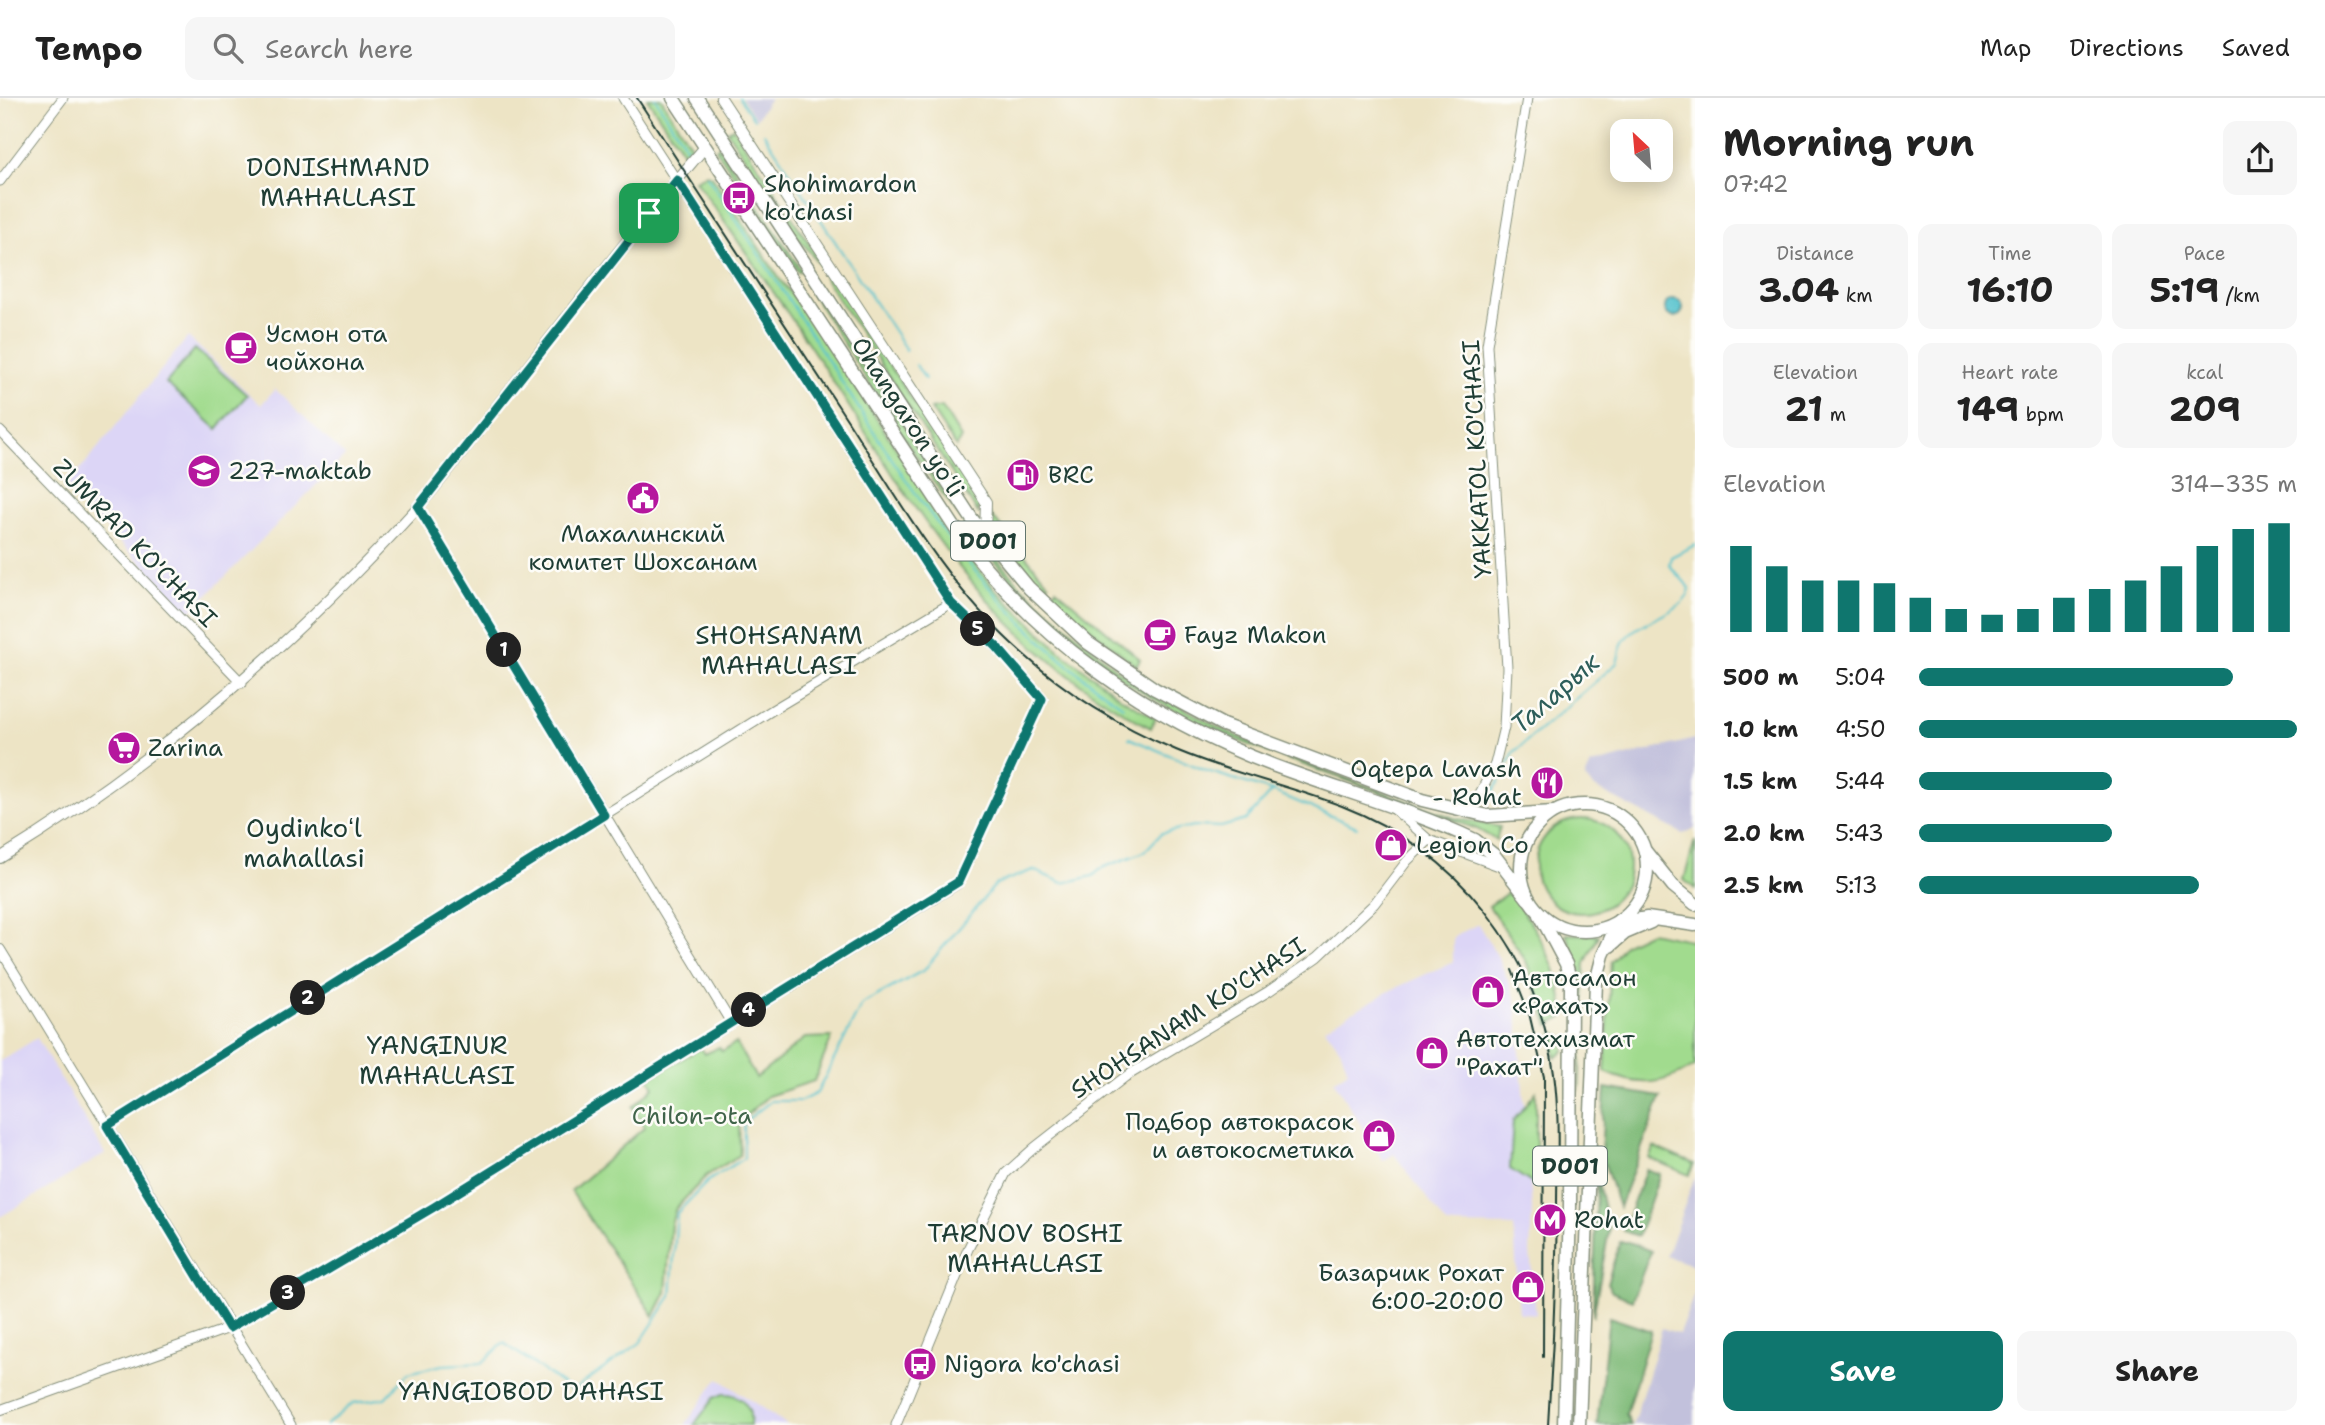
<!DOCTYPE html>
<meta charset="utf-8">
<style>
body{margin:0;font-family:"Shantell Sans",sans-serif;background:#f6f6f6;color:#222;height:100vh;display:flex;flex-direction:column;font-size:26px;white-space:nowrap}
*{box-sizing:border-box;margin:0}
p{font-size:23px;color:#767676}
.icon{flex:none;width:38px;height:38px;fill:none;stroke:currentColor;stroke-width:2;stroke-linecap:round;stroke-linejoin:round}
.map{position:relative;flex:1;overflow:hidden}
.panel{display:flex;flex-direction:column;background:#fff;width:630px}
.panel>*{flex:none}
.needle{width:46px;rotate:334deg}
.controls{position:absolute;left:1610px;top:21px;display:grid;gap:14px}
.controls a{display:grid;place-items:center;width:63px;height:63px;border-radius:14px;background:#fff;box-shadow:0 4px 18px #0003;font-size:35px}
.pin{position:absolute;display:grid;place-items:center;width:60px;height:60px;color:#fff;margin:-30px;border-radius:14px;box-shadow:0 4px 10px #0006}
.km{position:absolute;width:35px;height:35px;margin:-18px;border-radius:50%;background:#222;color:#fff;font-size:19px;line-height:35px;text-align:center}
.round{display:grid;place-items:center;flex:none;width:74px;height:74px;border-radius:14px;background:#f6f6f6}
.overview{display:flex;align-items:center;justify-content:space-between;height:119px;padding:0 28px}
h1{font-size:38px;font-weight:700;line-height:52px}
.stats{display:grid;grid-template-columns:repeat(3,1fr);gap:10px;height:119px;padding:7px 28px}
.stats div{display:grid;align-content:center;border-radius:14px;background:#f6f6f6;text-align:center}
.stats b{font-size:35px;font-weight:700}
.stats small{font-size:19px;font-weight:400}
.stats p{font-size:19px}
.chart{height:196px;padding:14px 28px}
.chart p{display:flex;justify-content:space-between}
.chart svg{width:100%;height:126px;margin-top:7px;stroke:#0f766e;stroke-width:6}
.action{display:flex;gap:14px;margin-top:auto;padding:14px 28px}
.action a{flex:1;height:80px;border-radius:14px;background:#0f766e;color:#fff;font-size:28px;font-weight:700;line-height:80px;text-align:center}
.action a+a{background:#f6f6f6;color:#222}
ul{padding:0 28px;list-style:none;font-size:23px}
li{display:grid;grid-template-columns:112px 84px 1fr;align-items:center;height:52px}
li i{height:18px;border-radius:9px;background:#0f766e}
header{display:flex;align-items:center;gap:42px;box-sizing:border-box;height:98px;padding:0 35px;background:#fff;border-bottom:2px solid #e0e0e0}
header strong{font-size:33px}
nav{display:flex;gap:38px;margin-inline-start:auto;font-size:24px}
.search{width:490px;height:63px;background:#f6f6f6;display:flex;align-items:center;gap:18px;box-sizing:border-box;padding:0 24px;border-radius:14px;color:#767676;font-size:26px}
main{display:flex;flex:1;min-height:0}
.map>svg:first-child{display:block}
.built{fill:#dcd5f6}
.industrial{fill:#c2c1dc}
.green{fill:#a1db8e;stroke:#608c61;stroke-width:2}
.forest{fill:#80bb79;stroke:#507c56;stroke-width:2}
.water{fill:#56c3ce;stroke:#3a8081;stroke-width:2}
.lines{fill:none;stroke-linecap:round;stroke-linejoin:round}
.stream{stroke:#56c3ce;stroke-width:2}
.tertiary-casing{stroke:#86907c;stroke-width:11}
.secondary-casing{stroke:#86907c;stroke-width:12}
.trunk-casing{stroke:#86907c;stroke-width:15}
.tertiary{stroke:#fff;stroke-width:9}
.secondary{stroke:#fff;stroke-width:10}
.trunk{stroke:#fff;stroke-width:12}
.rail{stroke:#1f3d34;stroke-width:2}
.route-casing{stroke:#fff;stroke-width:14}
.route{stroke:#0f766e;stroke-width:9}
.labels{text-anchor:middle;stroke-width:5;stroke-linejoin:round;paint-order:stroke}
.shield{fill:#fdfcf7;stroke:#62766e;stroke-width:2}
.shield-label{font-size:23px;font-weight:bold;fill:#1f3d34}
.poi-label{font-size:24px;fill:#1f3d34;stroke:#fdfcf7;text-anchor:start}
.street-label{font-size:24px;fill:#1f3d34;stroke:#fdfcf7}
.park-label{font-size:24px;fill:#40644a;stroke:#fdfcf7}
.neighbourhood-label{font-size:26px;fill:#1f3d34;stroke:#fdfcf7}
.water-label{font-size:26px;font-style:italic;fill:#2d5e5a;stroke:#fdfcf7}
</style>
<header>
<strong>Tempo</strong>
<div class="search"><svg class="icon" aria-label="search" viewBox="0 0 24 24"><circle cx="10" cy="10" r="6"/><path d="M15 15l6 6"/></svg>Search here</div>
<nav><a>Map</a><a>Directions</a><a>Saved</a></nav>
</header>
<main>
<div class="map">
<svg width="1695" height="1327" viewBox="0 0 1695 1327">
<rect width="100%" height="100%" fill="#fdfcf7"/>
<filter id="ink" filterUnits="userSpaceOnUse"><feTurbulence type="fractalNoise" baseFrequency=".0143" numOctaves="2"/><feDisplacementMap in="SourceGraphic" scale="14" xChannelSelector="R" yChannelSelector="G"/><feConvolveMatrix kernelMatrix="1 2 1 2 8 2 1 2 1" color-interpolation-filters="sRGB"/></filter>
<filter id="wash" filterUnits="userSpaceOnUse"><feTurbulence type="fractalNoise" baseFrequency=".00686" numOctaves="4" result="noise"/><feDisplacementMap in="SourceGraphic" scale="28" xChannelSelector="R" yChannelSelector="G"/><feGaussianBlur stdDeviation="1.57" result="paint"/><feColorMatrix in="noise" values="0 0 0 0 0 0 0 0 0 0 0 0 0 0 0 0 0 1.4 0 .05"/><feComposite in="paint" operator="in"/></filter>
<g filter="url(#wash)">
<rect width="100%" height="100%" fill="#ede4c5"/>
<g class="built">
<path d="M 188,239 L 261,307 L 275,291 L 345,358 L 189,515 L 66,389 Z"/>
<path d="M 1478,826 L 1498,859 L 1516,902 L 1532,1110 L 1530,1154 L 1536,1216 L 1519,1215 L 1514,1128 L 1447,1127 L 1394,1056 L 1383,1063 L 1334,983 L 1348,973 L 1341,952 L 1325,930 L 1391,892 L 1453,864 L 1453,839 Z"/>
<path d="M 37,940 L 105,1056 L 0,1119 L 0,963 Z"/>
<path d="M 718,1280 L 787,1327 L 685,1327 Z"/>
</g>
<g class="industrial">
<path d="M 742,0 L 770,0 L 756,21 Z"/>
<path d="M 1695,641 L 1695,730 L 1683,736 L 1593,689 L 1585,680 L 1591,667 Z"/>
<path d="M 1695,1079 L 1695,1168 L 1666,1158 Z"/>
<path d="M 1695,1194 L 1695,1327 L 1633,1327 L 1662,1230 L 1679,1236 Z"/>
</g>
<g class="green">
<path d="M 647,0 L 661,0 L 691,48 L 683,54 Z"/>
<path d="M 733,30 L 981,406 L 978,415 L 826,182 L 823,171 L 797,138 L 727,33 Z"/>
<path d="M 719,48 L 801,172 L 798,174 L 716,51 Z"/>
<path d="M 706,76 L 712,78 L 781,183 L 807,215 L 961,449 L 996,492 L 1060,553 L 1120,599 L 1155,620 L 1151,630 C 991,546 921,420 827,274 C 785,209 740,146 695,82 Z"/>
<path d="M 815,194 L 980,442 L 1023,490 L 1117,572 L 1217,629 L 1262,649 L 1454,720 L 1500,729 L 1496,742 L 1477,731 C 1439,717 1401,702 1363,688 C 1288,661 1212,638 1144,595 C 992,502 907,341 812,196 Z"/>
<path d="M 195,251 L 247,297 L 217,331 L 166,285 Z"/>
<path d="M 942,309 L 961,340 L 956,349 L 931,311 Z"/>
<path d="M 990,416 L 1049,486 L 1044,491 L 992,433 Z"/>
<path d="M 1056,491 L 1140,561 L 1136,568 L 1050,498 Z"/>
<circle cx="1582" cy="768" r="47"/>
<path d="M 1695,742 L 1695,791 L 1684,782 Z"/>
<path d="M 1509,794 C 1537,832 1562,870 1564,919 L 1549,927 L 1526,863 L 1489,808 Z"/>
<path d="M 1650,834 L 1695,843 L 1695,968 C 1662,987 1640,990 1605,974 L 1611,864 L 1625,846 Z"/>
<path d="M 1566,836 L 1599,837 L 1585,865 L 1579,993 L 1580,871 Z"/>
<path d="M 1555,934 L 1564,939 L 1564,953 L 1556,960 L 1552,938 Z"/>
<path d="M 832,939 L 814,983 L 768,998 L 739,1024 L 740,1057 L 706,1078 L 676,1110 L 671,1126 L 666,1194 L 654,1218 L 571,1093 L 645,1029 L 633,1009 L 654,989 L 649,980 L 701,950 L 705,956 L 719,949 L 722,953 L 736,945 L 756,980 L 805,940 Z"/>
<path d="M 1536,994 L 1536,1088 L 1510,1071 L 1513,1023 Z"/>
<path d="M 1654,1049 L 1694,1066 L 1689,1077 L 1649,1060 Z"/>
<path d="M 723,1296 C 741,1295 753,1309 750,1327 L 694,1327 L 714,1300 Z"/>
</g>
<g class="forest">
<path d="M 1605,990 L 1661,999 L 1619,1109 L 1601,1055 Z"/>
<path d="M 1646,1071 L 1660,1076 L 1638,1138 L 1623,1133 Z"/>
<path d="M 1597,1081 L 1609,1132 L 1593,1219 Z"/>
<path d="M 1620,1144 L 1628,1144 L 1651,1153 L 1632,1202 L 1612,1194 L 1607,1185 Z"/>
<path d="M 1609,1219 L 1651,1233 L 1626,1316 L 1631,1327 L 1597,1327 Z"/>
</g>
<circle class="water" cx="1674" cy="210" r="9"/>
<g class="lines">
<g class="stream">
<path d="M 655,0 L 687,50"/>
<path d="M 739,0 L 754,21"/>
<path d="M 764,35 L 906,252"/>
<path d="M 707,78 C 751,144 795,211 838,278 C 919,405 995,522 1123,608"/>
<path d="M 916,267 L 925,281"/>
<path d="M 1129,640 L 1207,673 L 1272,693"/>
<path d="M 1493,695 L 1514,654 L 1617,565 C 1619,559 1620,550 1623,544 C 1637,520 1688,516 1690,490 L 1669,467 L 1671,459 L 1695,447"/>
<path d="M 326,1327 L 353,1305 L 385,1300 L 408,1275 L 442,1267 L 482,1265 L 504,1245 L 572,1293 L 640,1245 L 671,1198 L 677,1115 L 708,1083 L 744,1060 L 744,1024 L 771,1003 L 801,1003 L 817,995 L 862,906 L 924,872 L 996,786 L 1033,772 L 1063,785 L 1093,778 L 1102,770 L 1144,754 L 1162,735 L 1194,728 L 1221,729 L 1246,722 L 1272,693 L 1357,729"/>
</g>
</g>
</g>
<g filter="url(#ink)">
<g class="lines">
<defs>
<g id="tertiary">
<path d="M 0,83 L 63,0"/>
<path d="M 0,333 L 242,585"/>
<path d="M 418,409 L 730,923"/>
<path d="M 1395,712 L 1429,742 L 1502,769"/>
<path d="M 1470,715 L 1495,666 L 1504,629 L 1507,570 L 1487,247 L 1527,0"/>
<path d="M 0,851 L 291,1327"/>
<path d="M 107,1028 L 774,611 L 951,505"/>
<path d="M 0,1312 L 229,1230 L 434,1109 L 957,786 L 1042,601 L 997,549 L 951,505 L 623,0"/>
<path d="M 896,1327 L 968,1151 L 1006,1075 L 1034,1050 L 1125,979 L 1269,893 L 1318,859 L 1374,806 L 1407,763 L 1429,742"/>
</g>
<g id="secondary">
<path d="M 721,0 L 986,404 L 985,438"/>
<path d="M 0,760 C 158,664 293,546 417,410 C 450,373 478,332 509,293 C 573,211 637,129 705,49"/>
</g>
<g id="trunk">
<path d="M 673,0 L 955,430 C 1034,541 1148,620 1275,668 C 1339,692 1414,713 1475,742 L 1494,757 L 1528,801"/>
<path d="M 697,0 L 972,421 L 1029,490 L 1088,545 L 1155,591 L 1223,627 L 1422,702 L 1488,718 L 1554,714"/>
<circle cx="1584" cy="770" r="63"/>
<path d="M 1646,754 L 1673,788 L 1695,806"/>
<path d="M 1540,817 L 1566,866 L 1571,885 L 1570,1108 L 1564,1327"/>
<path d="M 1618,825 L 1647,820 L 1695,827"/>
<path d="M 1610,848 L 1625,835 L 1651,824"/>
<path d="M 1579,1327 L 1596,884 L 1603,857 L 1619,822"/>
</g>
</defs>
<use href="#tertiary" class="tertiary-casing"/>
<use href="#secondary" class="secondary-casing"/>
<use href="#trunk" class="trunk-casing"/>
<use href="#tertiary" class="tertiary"/>
<use href="#secondary" class="secondary"/>
<use href="#trunk" class="trunk"/>
<g class="rail">
<path d="M 637,0 C 707,108 778,216 848,323 C 900,404 948,490 1021,554 C 1066,595 1119,628 1176,652 C 1230,675 1287,687 1342,708 C 1457,753 1538,854 1554,976 C 1560,1020 1557,1064 1557,1108 C 1556,1181 1553,1254 1548,1327"/>
<path d="M 1512,872 L 1529,915 L 1544,979 L 1543,1259"/>
</g>
</g>
</g>
<g class="lines" filter="url(#ink)">
<defs>
<path id="route" d="M 677,82 L 951,505 L 997,549 L 1042,601 L 958,784 L 434,1109 L 229,1230 L 107,1028 L 604,717 L 418,409 Z"/>
</defs>
<use href="#route" class="route-casing"/>
<use href="#route" class="route"/>
</g>
<defs>
<symbol id="bus-disc" viewBox="-11 -11 22 22"><circle r="9.5" fill="#b5179e" stroke="#fdfcf7"/><path d="M-5-6H5V4H4V6H2V4H-2V6H-4V4H-5ZM-3.5-4V0h7V-4ZM-3.5 1.2v1.5H-2V1.2ZM2 1.2v1.5H3.5V1.2Z" fill="#fff"/></symbol>
<symbol id="cafe-disc" viewBox="-11 -11 22 22"><circle r="9.5" fill="#b5179e" stroke="#fdfcf7"/><path d="M-5.5-4.5H6V0H3Q3 3.5 0 3.5H-2.5Q-5.5 3.5-5.5 0ZM3-3.2v2h1.7v-2ZM-6 4.5H4V6H-6Z" fill="#fff"/></symbol>
<symbol id="school-disc" viewBox="-11 -11 22 22"><circle r="9.5" fill="#b5179e" stroke="#fdfcf7"/><path d="M0-5L7-2L0 1L-7-2ZM-4 1L0 2.5L4 1V4Q0 6-4 4Z" fill="#fff"/></symbol>
<symbol id="fuel-disc" viewBox="-11 -11 22 22"><circle r="9.5" fill="#b5179e" stroke="#fdfcf7"/><path d="M-5.5-6h7V0h2V4h1.3V-2.5L3-4.5l.8-.8L6-3V5H2.5V1h-1V6h-7ZM-4.2-4.7v3.2H.2V-4.7Z" fill="#fff"/></symbol>
<symbol id="civic-disc" viewBox="-11 -11 22 22"><circle r="9.5" fill="#b5179e" stroke="#fdfcf7"/><path d="M-.6-6.5H3V-4.5H.6V-3L4-1V1h2V6H-6V1h2V-1L-.6-3ZM-1.2 2.5V6h2.4V2.5Z" fill="#fff"/></symbol>
<symbol id="supermarket-disc" viewBox="-11 -11 22 22"><circle r="9.5" fill="#b5179e" stroke="#fdfcf7"/><path d="M-6-5.5h2.5l.6 2H6L4.5 2H-2.5L-4.4-4H-6ZM-1.5 3.2a1.3 1.3 0 1 0 .1 0ZM3 3.2a1.3 1.3 0 1 0 .1 0Z" fill="#fff"/></symbol>
<symbol id="restaurant-disc" viewBox="-11 -11 22 22"><circle r="9.5" fill="#b5179e" stroke="#fdfcf7"/><path d="M-5-6h1v4h1v-4h1v4h1v-4h1v5L-1.5 .5V6h-2V.5L-5-1ZM5-6V6H3V1.5H1.5Q1.5-4 5-6Z" fill="#fff"/></symbol>
<symbol id="shop-disc" viewBox="-11 -11 22 22"><circle r="9.5" fill="#b5179e" stroke="#fdfcf7"/><path d="M-5-2.5h2.3a2.7 3.5 0 0 1 5.4 0H5L5.5 6h-11ZM-1.5-2.5h3a1.5 2.3 0 0 0-3 0Z" fill="#fff"/></symbol>
<symbol id="metro-disc" viewBox="-11 -11 22 22"><circle r="9.5" fill="#b5179e" stroke="#fdfcf7"/><path d="M-5.5 5V-5H-3L0 0L3-5H5.5V5H3V-.5L0 4L-3-.5V5Z" fill="#fff"/></symbol>
</defs>
<g fill-rule="evenodd">
<use href="#bus-disc" x="720" y="81" width="38" height="38"/>
<use href="#cafe-disc" x="222" y="231" width="38" height="38"/>
<use href="#school-disc" x="185" y="354" width="38" height="38"/>
<use href="#fuel-disc" x="1004" y="358" width="38" height="38"/>
<use href="#civic-disc" x="624" y="381" width="38" height="38"/>
<use href="#cafe-disc" x="1141" y="518" width="38" height="38"/>
<use href="#supermarket-disc" x="105" y="631" width="38" height="38"/>
<use href="#restaurant-disc" x="1528" y="666" width="38" height="38"/>
<use href="#shop-disc" x="1372" y="728" width="38" height="38"/>
<use href="#shop-disc" x="1469" y="875" width="38" height="38"/>
<use href="#shop-disc" x="1413" y="936" width="38" height="38"/>
<use href="#shop-disc" x="1360" y="1019" width="38" height="38"/>
<use href="#metro-disc" x="1531" y="1103" width="38" height="38"/>
<use href="#shop-disc" x="1509" y="1170" width="38" height="38"/>
<use href="#bus-disc" x="901" y="1247" width="38" height="38"/>
</g>
<g class="labels">
<g class="shield">
<rect x="951" y="423.5" width="74" height="39" rx="5"/>
<rect x="1533" y="1048.5" width="74" height="39" rx="5"/>
</g>
<g class="shield-label">
<text x="988" y="451">D001</text>
<text x="1570" y="1076">D001</text>
</g>
<g class="poi-label">
<text x="764" y="94">Shohimardon<tspan x="764" dy="28">ko'chasi</tspan></text>
<text x="266" y="244">Усмон ота<tspan x="266" dy="28">чойхона</tspan></text>
<text x="228" y="381">227-maktab</text>
<text x="1048" y="385">BRC</text>
<text x="643" y="444" text-anchor="middle">Махалинский<tspan x="643" dy="28">комитет Шохcанам</tspan></text>
<text x="1184" y="545">Fayz Makon</text>
<text x="148" y="658">Zarina</text>
<text x="1522" y="679" text-anchor="end">Oqtepa Lavash<tspan x="1522" dy="28">- Rohat</tspan></text>
<text x="1416" y="755">Legion Co</text>
<text x="1512" y="888">Автосалон<tspan x="1512" dy="28">«Рахат»</tspan></text>
<text x="1456" y="949">Автотеххизмат<tspan x="1456" dy="28">"Рахат"</tspan></text>
<text x="1354" y="1032" text-anchor="end">Подбор автокрасок<tspan x="1354" dy="28">и автокосметика</tspan></text>
<text x="1574" y="1130">Rohat</text>
<text x="1504" y="1183" text-anchor="end">Базарчик Рохат<tspan x="1504" dy="28">6:00-20:00</tspan></text>
<text x="944" y="1274">Nigora ko'chasi</text>
</g>
<g class="street-label">
<text transform="translate(908 319) rotate(57)" y="8">Ohangaron yoʻli</text>
<text transform="translate(1477 361) rotate(-93)" y="8">YAKKATOL KO'CHASI</text>
<text transform="translate(135 445) rotate(46)" y="8">ZUMRAD KO'CHASI</text>
<text transform="translate(1188 920) rotate(-33)" y="8">SHOHSANAM KO'CHASI</text>
</g>
<g class="park-label">
<text x="692" y="1026">Chilon-ota</text>
</g>
<g class="neighbourhood-label">
<text x="338" y="78">DONISHMAND<tspan x="338" dy="30">MAHALLASI</tspan></text>
<text x="779" y="546">SHOHSANAM<tspan x="779" dy="30">MAHALLASI</tspan></text>
<text x="304" y="739">Oydinkoʻl<tspan x="304" dy="30">mahallasi</tspan></text>
<text x="437" y="956">YANGINUR<tspan x="437" dy="30">MAHALLASI</tspan></text>
<text x="1025" y="1144">TARNOV BOSHI<tspan x="1025" dy="30">MAHALLASI</tspan></text>
<text x="531" y="1302">YANGIOBOD DAHASI</text>
</g>
<g class="water-label">
<text transform="translate(1555 595) rotate(-41)" y="9">Таларык</text>
</g>
</g>
</svg>
<div class="controls">
<a><svg class="needle" viewBox="-14 -14 28 28"><path d="M0-13l5 13h-10z" fill="#e53935"/><path d="M0 13l5-13h-10z" fill="#767676"/></svg></a>
</div>
<div class="pin" style="left:649px;top:115px;background:#1e9e55"><svg class="icon" aria-label="arrive" viewBox="0 0 24 24"><path d="M6 21V4h12l-3 4 3 4H6"/></svg></div>
<b class="km" style="left:504px;top:552px">1</b>
<b class="km" style="left:308px;top:900px">2</b>
<b class="km" style="left:288px;top:1195px">3</b>
<b class="km" style="left:749px;top:912px">4</b>
<b class="km" style="left:978px;top:531px">5</b>
</div>
<section class="panel">
<div class="overview"><div><h1>Morning run</h1><p>07:42</p></div><a class="round"><svg class="icon" aria-label="share" viewBox="0 0 24 24"><path d="M12 15V3M7 8l5-5 5 5M5 13v7h14v-7"/></svg></a></div>
<div class="stats">
<div><p>Distance</p><b>3.04<small> km</small></b></div>
<div><p>Time</p><b>16:10</b></div>
<div><p>Pace</p><b>5:19<small> /km</small></b></div>
</div>
<div class="stats">
<div><p>Elevation</p><b>21<small> m</small></b></div>
<div><p>Heart rate</p><b>149<small> bpm</small></b></div>
<div><p>kcal</p><b>209</b></div>
</div>
<div class="chart"><p><span>Elevation</span>314–335 m</p>
<svg viewBox="0 0 160 44" preserveAspectRatio="none"><path d="M5 44V14M15 44V21M25 44V26M35 44V26M45 44V27M55 44V32M65 44V36M75 44V38M85 44V36M95 44V32M105 44V29M115 44V26M125 44V21M135 44V14M145 44V8M155 44V6"/></svg>
</div>
<ul>
<li><b>500 m</b>5:04<i style="width:83%"></i></li>
<li><b>1.0 km</b>4:50<i style="width:100%"></i></li>
<li><b>1.5 km</b>5:44<i style="width:51%"></i></li>
<li><b>2.0 km</b>5:43<i style="width:51%"></i></li>
<li><b>2.5 km</b>5:13<i style="width:74%"></i></li>
</ul>
<div class="action"><a>Save</a><a>Share</a></div>
</section>
</main>
